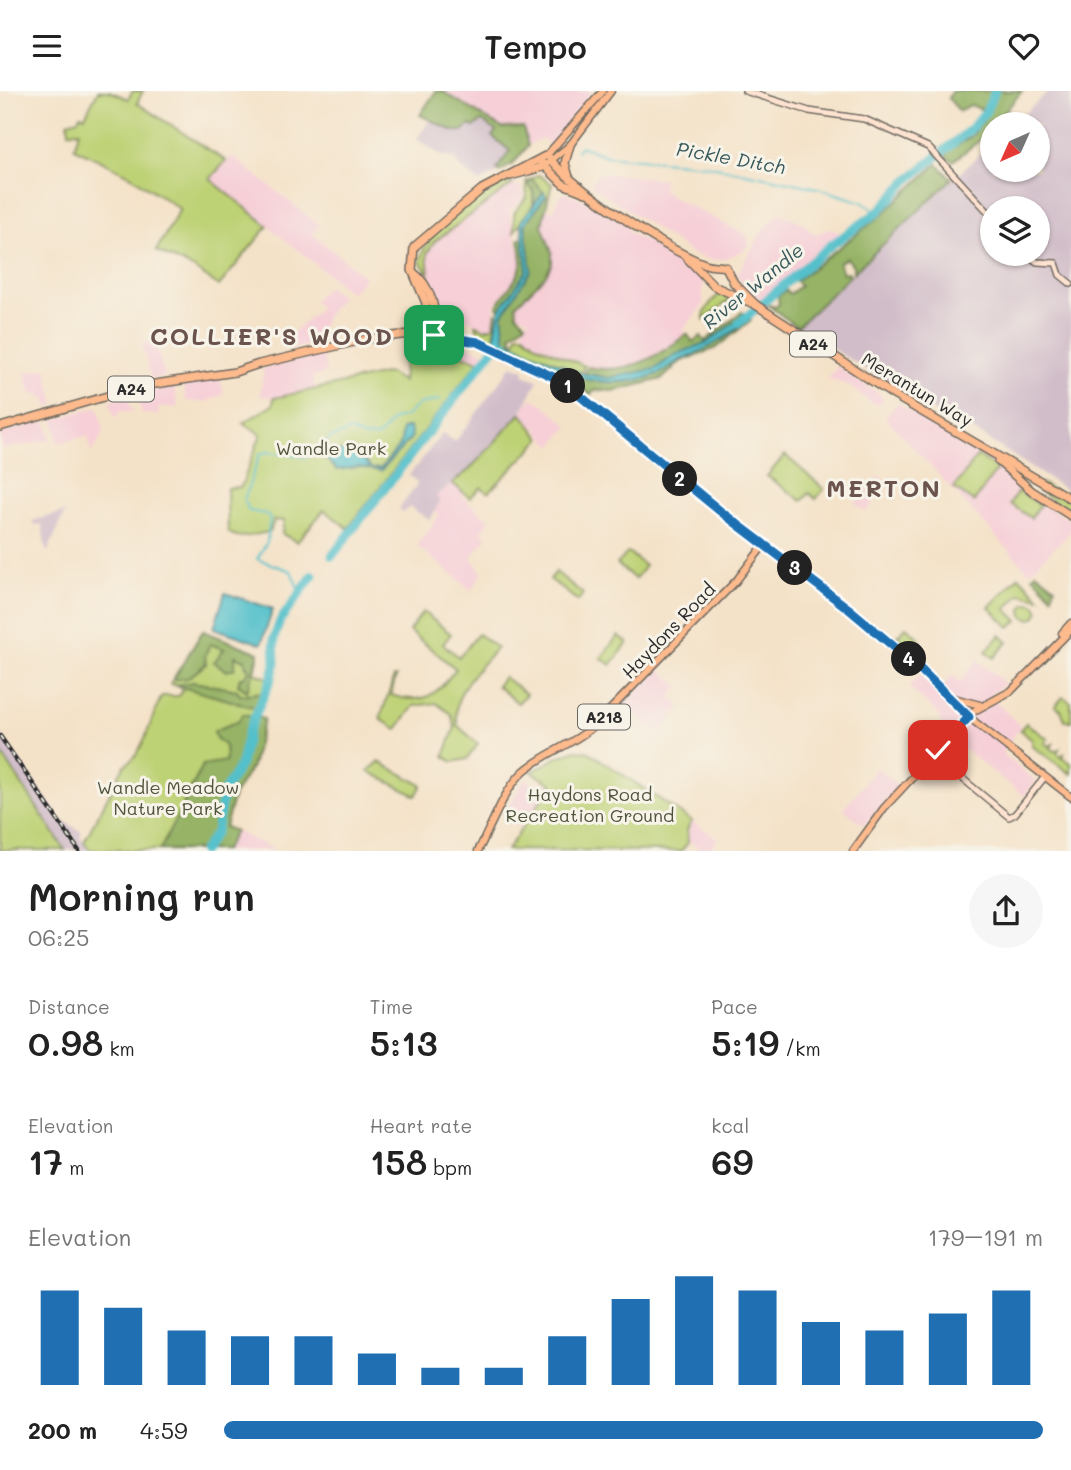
<!DOCTYPE html>
<meta charset="utf-8">
<style>
body{margin:0;font-family:Mali,sans-serif;background:#f6f6f6;color:#222;height:100vh;display:flex;flex-direction:column;font-size:26px;white-space:nowrap}
*{box-sizing:border-box;margin:0}
p{font-size:23px;color:#767676}
.icon{flex:none;width:38px;height:38px;fill:none;stroke:currentColor;stroke-width:2;stroke-linecap:round;stroke-linejoin:round}
.map{position:relative;height:760px;overflow:hidden}
.drawer{display:flex;flex-direction:column;background:#fff;flex:1}
.drawer>*{flex:none}
.needle{width:46px;rotate:225deg}
.tools{position:absolute;left:980px;top:21px;display:grid;gap:14px}
.tools a{display:grid;place-items:center;width:70px;height:70px;border-radius:50%;background:#fff;box-shadow:0 2px 5px #0004;font-size:35px}
.pin{position:absolute;display:grid;place-items:center;width:60px;height:60px;color:#fff;margin:-30px;border-radius:14px;box-shadow:0 4px 10px #0006}
.km{position:absolute;width:35px;height:35px;margin:-18px;border-radius:50%;background:#222;color:#fff;font-size:19px;line-height:35px;text-align:center}
.round{display:grid;place-items:center;flex:none;width:74px;height:74px;border-radius:37px;background:#f6f6f6}
.headline{display:flex;align-items:center;justify-content:space-between;height:119px;padding:0 28px}
h1{font-size:38px;font-weight:600;line-height:52px}
.metrics{display:grid;grid-template-columns:repeat(3,1fr);gap:10px;height:119px;padding:7px 28px}
.metrics div{display:grid;align-content:center}
.metrics b{font-size:35px;font-weight:600}
.metrics small{font-size:19px;font-weight:400}
.metrics p{font-size:19px}
.chart{height:196px;padding:14px 28px}
.chart p{display:flex;justify-content:space-between}
.chart svg{width:100%;height:126px;margin-top:7px;stroke:#1f6fb2;stroke-width:6}
ul{padding:0 28px;list-style:none;font-size:23px}
li{display:grid;grid-template-columns:112px 84px 1fr;align-items:center;height:52px}
li i{height:18px;border-radius:9px;background:#1f6fb2}
header{display:flex;justify-content:space-between;align-items:center;height:91px;padding:0 28px;background:#fff;font-size:32px;font-weight:600}
.map>svg:first-child{display:block}
.built{fill:#f6cfd7}
.industrial{fill:#d1bdc9;fill-rule:evenodd}
.green{fill:#bdd174;stroke:#747e50;stroke-width:2}
.forest{fill:#96b366;stroke:#606f48;stroke-width:2}
.water{fill:#53c0cb;stroke:#3f767b;stroke-width:2}
.lines{fill:none;stroke-linecap:round;stroke-linejoin:round}
.stream{stroke:#53c0cb;stroke-width:2}
.river{stroke:#53c0cb;stroke-width:9}
.secondary-casing{stroke:#716b62;stroke-width:8}
.primary-casing{stroke:#716b62;stroke-width:9}
.highway-casing{stroke:#716b62;stroke-width:10}
.secondary{stroke:#fee3d1;stroke-width:5}
.primary{stroke:#fcba8d;stroke-width:6}
.highway{stroke:#fcba8d;stroke-width:7}
.rail-casing{stroke:#2b2b2b;stroke-width:4.5}
.rail{stroke:#f7f3e8;stroke-width:2;stroke-dasharray:5;stroke-linecap:butt}
.route-casing{stroke:#fff;stroke-width:14}
.route{stroke:#1f6fb2;stroke-width:9}
.labels{text-anchor:middle;stroke-width:6;stroke-linejoin:round;paint-order:stroke}
.shield{fill:#f7f3e8;stroke:#686764;stroke-width:2}
.shield-label{font-size:16px;font-weight:bold;fill:#2b2b2b}
.street-label{font-size:18px;fill:#2b2b2b;stroke:#f7f3e8}
.park-label{font-size:18px;fill:#50543d;stroke:#f7f3e8}
.water-label{font-size:19px;font-style:italic;fill:#37585b;stroke:#f7f3e8}
.district-label{font-size:24px;font-weight:bold;letter-spacing:2px;fill:#6b544d;stroke:#f7f3e8}
</style>
<header><svg class="icon" aria-label="menu" viewBox="0 0 24 24"><path d="M4 6h16M4 12h16M4 18h16"/></svg>Tempo<svg class="icon" aria-label="heart" viewBox="0 0 24 24"><path d="M12 20l-8-8c-3-5 5-10 8-4 3-6 11-1 8 4z"/></svg></header>
<div class="map">
<svg width="1071" height="760" viewBox="0 0 1071 760">
<rect width="100%" height="100%" fill="#f7f3e8"/>
<filter id="ink" filterUnits="userSpaceOnUse"><feTurbulence type="fractalNoise" baseFrequency=".0143" numOctaves="2"/><feDisplacementMap in="SourceGraphic" scale="14" xChannelSelector="R" yChannelSelector="G"/><feConvolveMatrix kernelMatrix="1 2 1 2 8 2 1 2 1" color-interpolation-filters="sRGB"/></filter>
<filter id="wash" filterUnits="userSpaceOnUse"><feTurbulence type="fractalNoise" baseFrequency=".00686" numOctaves="4" result="noise"/><feDisplacementMap in="SourceGraphic" scale="28" xChannelSelector="R" yChannelSelector="G"/><feGaussianBlur stdDeviation="1.57" result="paint"/><feColorMatrix in="noise" values="0 0 0 0 0 0 0 0 0 0 0 0 0 0 0 0 0 1.4 0 .05"/><feComposite in="paint" operator="in"/></filter>
<g filter="url(#wash)">
<rect width="100%" height="100%" fill="#f4e2c8"/>
<g class="built">
<path d="M 442,0 L 592,0 L 553,52 L 549,54 L 543,47 L 528,54 L 525,46 L 503,37 Z"/>
<path d="M 232,65 L 319,134 L 312,143 L 365,186 L 351,202 L 210,88 Z"/>
<path d="M 599,82 L 664,88 L 661,97 L 670,105 L 747,144 L 749,153 L 743,160 L 723,168 L 711,169 L 693,163 L 591,94 Z"/>
<path d="M 513,93 L 521,97 L 524,105 L 509,121 L 522,170 L 513,191 L 494,214 L 495,235 L 485,238 L 465,227 L 459,234 L 445,234 L 441,229 L 438,200 L 426,177 L 427,163 L 439,146 Z"/>
<path d="M 566,102 L 593,112 L 630,135 L 627,140 L 694,178 L 703,188 L 703,214 L 683,239 L 687,243 L 657,265 L 631,274 L 599,278 L 537,254 L 525,246 L 523,238 L 529,227 L 517,223 L 515,216 L 541,187 L 552,162 L 542,131 L 547,118 L 554,120 L 560,105 Z"/>
<path d="M 780,122 L 803,132 L 815,144 L 830,137 L 840,142 L 765,210 L 750,201 L 737,184 L 762,140 Z"/>
<path d="M 327,195 L 342,206 L 328,222 L 314,252 L 289,259 L 286,248 L 320,217 L 314,210 Z"/>
<path d="M 155,250 L 165,285 L 151,288 L 142,253 Z"/>
<path d="M 438,253 L 462,253 L 486,262 L 479,270 L 438,257 Z"/>
<path d="M 323,264 L 326,282 L 312,286 L 316,299 L 274,307 L 260,305 L 264,277 Z"/>
<path d="M 837,276 L 880,303 L 883,309 L 881,312 L 873,313 L 848,294 L 828,288 Z"/>
<path d="M 46,277 L 55,314 L 48,316 L 46,306 L 41,307 L 40,302 L 34,304 L 30,299 L 26,282 Z"/>
<path d="M 220,287 L 224,303 L 205,311 L 186,310 L 183,293 Z"/>
<path d="M 174,294 L 178,316 L 159,317 L 159,324 L 142,323 L 136,303 Z"/>
<path d="M 127,305 L 133,321 L 120,320 L 115,327 L 109,310 Z"/>
<path d="M 531,307 L 542,312 L 569,335 L 552,355 L 521,322 Z"/>
<path d="M 898,312 L 1001,377 L 1028,402 L 1071,430 L 1071,441 L 1029,481 L 885,326 Z"/>
<path d="M 98,316 L 104,341 L 91,362 L 88,345 L 58,352 L 54,328 Z"/>
<path d="M 46,330 L 51,349 L 3,358 L 0,342 Z"/>
<path d="M 879,385 L 887,392 L 866,421 L 855,412 Z"/>
<path d="M 452,392 L 464,401 L 461,405 L 490,430 L 481,439 L 487,447 L 471,466 L 482,482 L 471,499 L 417,455 L 439,424 L 434,420 L 440,410 L 435,405 Z"/>
<path d="M 977,569 L 1006,593 L 989,604 L 1020,635 L 1002,662 L 1036,690 L 1024,705 L 953,650 L 956,647 L 943,635 L 937,622 L 909,596 L 920,584 L 938,601 L 952,584 L 960,591 Z"/>
<path d="M 659,578 L 679,595 L 670,606 L 681,616 L 659,641 L 623,614 Z"/>
<path d="M 877,677 L 899,695 L 864,734 L 843,718 Z"/>
<path d="M 525,688 L 547,701 L 531,727 L 528,725 L 520,737 L 502,726 Z"/>
<path d="M 692,730 L 718,748 L 708,760 L 701,759 L 686,748 Z"/>
<path d="M 235,740 L 276,759 L 225,760 Z"/>
</g>
<g class="industrial">
<path d="M 1049,0 L 1071,0 L 1071,402 L 956,328 L 940,324 L 797,236 L 992,52 L 992,79 L 1038,79 L 1038,33 L 1013,33 ZM 992,117 L 1038,117 L 1038,163 L 992,163 Z"/>
<path d="M 429,30 L 436,31 L 453,40 L 461,40 L 482,30 L 496,40 L 492,45 L 510,60 L 498,78 L 499,81 L 479,91 L 457,74 L 456,68 L 441,64 L 417,48 Z"/>
<path d="M 512,274 L 525,279 L 523,284 L 538,289 L 521,322 L 469,379 L 436,405 L 440,410 L 430,429 L 409,416 L 404,422 L 399,418 L 418,392 L 409,384 L 443,342 L 455,351 Z"/>
<path d="M 65,421 L 48,460 L 46,460 L 42,433 L 36,434 L 31,430 Z"/>
<path d="M 0,641 L 61,728 L 82,741 L 80,746 L 90,759 L 65,759 L 0,659 Z"/>
</g>
<g class="green">
<path d="M 98,0 L 109,0 L 128,8 L 133,0 L 143,0 L 137,12 L 226,70 L 210,88 L 268,135 L 219,195 L 193,177 L 156,160 L 180,118 L 126,82 L 74,57 L 79,40 L 69,41 L 68,31 L 78,28 L 80,24 L 85,25 Z"/>
<path d="M 539,84 L 552,93 L 548,108 L 538,94 L 528,90 L 527,93 L 533,98 L 533,114 L 514,141 L 514,122 L 527,106 L 526,90 Z"/>
<path d="M 506,91 L 513,93 L 434,151 L 427,163 L 429,184 L 420,171 C 422,140 480,106 506,91 Z"/>
<path d="M 721,203 L 732,207 L 735,212 L 732,214 L 728,210 L 704,229 C 703,220 713,207 721,203 Z"/>
<path d="M 496,221 L 494,252 L 479,245 L 476,234 L 485,238 L 494,235 Z"/>
<path d="M 518,243 L 524,243 L 537,254 L 585,275 L 580,282 L 514,254 Z"/>
<path d="M 405,252 L 437,255 L 479,270 L 348,437 L 324,419 L 297,451 L 282,443 L 284,430 L 274,429 L 270,441 C 255,442 242,451 228,441 L 227,397 L 241,396 L 261,343 L 243,332 L 273,314 L 274,307 L 389,282 L 403,291 Z"/>
<path d="M 521,322 L 541,348 L 488,402 L 481,396 L 470,407 L 452,392 L 469,379 Z"/>
<path d="M 785,364 L 824,398 L 816,408 L 809,402 L 802,410 L 767,385 Z"/>
<path d="M 978,364 L 997,378 L 974,411 L 954,397 Z"/>
<path d="M 1042,392 L 1071,410 L 1071,421 L 1037,399 Z"/>
<path d="M 1018,400 L 1040,414 L 1031,427 L 1010,413 Z"/>
<path d="M 628,461 L 645,475 L 635,488 L 617,473 Z"/>
<path d="M 556,481 L 583,503 L 578,510 L 550,488 Z"/>
<path d="M 1019,485 L 1040,507 L 1020,503 L 1006,518 L 1018,530 L 1010,537 L 989,516 Z"/>
<circle cx="1030" cy="520" r="8"/>
<path d="M 423,521 L 451,543 L 443,553 L 459,566 L 478,543 L 497,557 C 477,580 449,602 458,635 L 478,653 L 467,668 L 453,671 L 444,665 L 455,636 L 451,623 L 436,612 L 414,615 L 397,638 L 380,628 L 394,586 L 396,586 L 391,604 C 426,615 435,604 456,578 L 409,540 Z"/>
<path d="M 906,536 L 920,548 L 911,558 L 897,546 Z"/>
<path d="M 203,540 L 259,562 L 255,582 L 271,588 L 203,759 L 90,759 L 84,751 L 124,675 C 146,661 150,626 162,605 L 179,605 L 184,597 L 170,593 Z"/>
<path d="M 1000,544 L 1008,551 L 994,567 L 986,560 Z"/>
<path d="M 618,545 L 628,552 L 611,574 L 601,567 Z"/>
<path d="M 504,586 L 526,603 L 518,612 L 497,595 Z"/>
<path d="M 1063,606 L 1071,611 L 1071,630 L 1065,629 L 1061,619 L 1055,615 Z"/>
<path d="M 1026,632 L 1048,648 L 1045,652 L 1049,655 L 1053,653 L 1051,657 L 1054,660 L 1059,658 L 1057,661 L 1060,665 L 1065,662 L 1062,666 L 1071,672 L 1071,683 L 1032,655 L 1032,649 L 1020,639 Z"/>
<path d="M 576,659 L 589,661 L 692,730 L 687,739 L 688,752 L 681,760 L 507,759 L 552,693 L 532,681 L 558,666 Z"/>
<path d="M 0,660 L 65,759 L 0,759 Z"/>
<path d="M 379,671 L 422,694 L 416,705 L 368,680 Z"/>
</g>
<g class="forest">
<path d="M 436,0 L 442,0 L 502,37 L 523,36 L 528,55 L 513,73 L 499,81 L 497,78 L 510,60 L 492,45 L 496,40 L 482,30 L 474,36 L 470,34 L 462,40 L 453,40 L 420,24 Z"/>
<path d="M 952,0 L 1022,0 L 985,45 L 953,70 L 946,66 L 948,60 L 972,45 L 985,27 L 981,18 L 970,14 L 959,20 L 948,7 Z"/>
<path d="M 937,73 L 952,88 L 853,182 L 853,175 L 847,167 L 839,172 L 843,182 L 848,181 L 850,185 L 797,236 L 768,214 L 775,216 L 779,213 L 778,205 L 786,199 L 790,203 L 800,195 L 796,190 L 880,125 Z"/>
<path d="M 533,89 L 548,108 L 542,134 L 552,162 L 552,172 L 546,184 L 516,214 L 517,223 L 526,232 L 511,244 L 514,253 L 505,248 L 502,224 L 497,215 C 514,185 527,187 519,148 L 525,147 L 526,130 L 535,118 L 533,99 L 527,93 Z"/>
<path d="M 742,221 L 751,229 L 716,257 L 680,271 L 662,288 L 614,300 L 595,299 L 590,304 L 578,293 L 588,276 C 627,284 658,266 687,243 L 693,251 L 701,245 L 705,250 Z"/>
<path d="M 1036,481 L 1055,496 L 1052,505 L 1033,485 Z"/>
<path d="M 203,540 L 259,562 L 247,600 L 238,594 L 240,586 L 244,586 L 250,578 L 246,576 L 245,569 L 235,565 L 235,577 L 227,580 L 214,571 L 224,558 L 210,553 L 205,564 L 206,573 L 188,587 L 173,589 Z"/>
<path d="M 193,591 L 237,599 L 240,604 L 264,601 L 256,617 L 175,594 Z"/>
<path d="M 243,623 L 264,628 L 252,675 L 234,704 L 225,736 L 235,740 L 225,759 L 160,759 L 203,674 L 226,670 L 225,655 L 216,647 L 214,640 L 238,630 Z"/>
</g>
<g class="water">
<path d="M 544,101 L 546,105 L 525,133 L 531,179 L 502,224 L 505,249 L 580,282 L 609,287 L 655,278 L 675,264 L 708,251 L 745,224 L 749,228 C 723,249 711,256 681,269 C 673,272 667,280 658,283 C 599,306 547,276 494,252 L 499,220 L 527,179 L 521,130 Z"/>
<path d="M 410,336 L 412,346 L 381,380 L 359,376 L 337,379 L 326,368 L 326,363 L 353,358 L 372,378 L 381,377 L 401,353 L 402,338 Z"/>
<path d="M 225,502 L 273,518 L 261,553 L 214,537 Z"/>
</g>
<g class="lines">
<g class="stream">
<path d="M 577,60 L 581,55 L 606,65 L 706,74 L 818,97 L 862,111 L 878,121"/>
<path d="M 448,310 L 453,311"/>
<path d="M 318,361 L 325,364"/>
<path d="M 300,502 L 291,480 L 257,468 L 267,451 L 270,428 L 266,423 L 249,420 L 244,409 L 260,363 L 268,361 L 305,366 L 314,363 L 330,347 L 351,340 L 362,346 L 378,346 L 394,328 L 405,326 L 419,313 L 439,309"/>
</g>
<g class="river">
<path d="M 739,232 L 831,154 L 878,121 L 909,88 L 971,38 L 986,20 L 995,0"/>
<path d="M 332,465 L 498,252 L 506,253"/>
<path d="M 203,760 L 216,741 L 224,700 L 241,673 L 248,641 L 271,588 L 275,574 L 274,547 L 280,530 L 313,484"/>
</g>
</g>
</g>
<g filter="url(#ink)">
<g class="lines">
<defs>
<g id="secondary">
<path d="M 745,0 L 809,20 L 864,28 L 928,56 L 992,125"/>
<path d="M 1026,163 L 1037,171 L 1056,172 L 1060,184 L 1071,193"/>
<path d="M 934,664 L 1009,726 L 1015,723 L 1044,687"/>
</g>
<g id="primary">
<path d="M 547,64 L 603,0"/>
<path d="M 543,76 L 570,54 L 611,0"/>
<path d="M 427,241 L 439,241 L 478,251 L 562,291 L 720,420 L 849,518 L 920,578 L 975,631 L 1071,706"/>
<path d="M 1062,542 L 1071,532"/>
<path d="M 954,607 L 980,614"/>
<path d="M 478,760 C 491,736 504,698 524,680 C 546,661 575,653 596,633 L 736,490 L 764,454"/>
<path d="M 853,760 L 884,717 L 974,620 L 1011,600 L 1071,539"/>
</g>
<g id="highway">
<path d="M 539,69 L 563,93 L 586,102"/>
<path d="M 510,85 L 543,76"/>
<path d="M 569,86 L 565,72 L 570,54"/>
<path d="M 688,168 L 714,195 L 756,214 L 895,305 L 1071,408"/>
<path d="M 424,241 L 426,212 L 412,179 L 414,156 L 482,98 L 547,64 C 572,97 665,158 705,173 C 713,176 718,174 726,176 L 734,192 L 756,214"/>
<path d="M 0,336 L 142,295 L 235,281 L 259,273 L 367,248 L 427,241 C 443,224 429,193 413,181"/>
<path d="M 998,370 L 1032,400 L 1071,425"/>
</g>
</defs>
<use href="#secondary" class="secondary-casing"/>
<use href="#primary" class="primary-casing"/>
<use href="#highway" class="highway-casing"/>
<use href="#secondary" class="secondary"/>
<use href="#primary" class="primary"/>
<use href="#highway" class="highway"/>
<defs>
<path id="rail" d="M 0,645 L 79,760"/>
</defs>
<use href="#rail" class="rail-casing"/>
<use href="#rail" class="rail"/>
</g>
</g>
<g class="lines" filter="url(#ink)">
<defs>
<path id="route" d="M 434,244 L 478,251 L 562,290 L 720,420 L 849,518 L 918,576 L 969,626 L 938,659"/>
</defs>
<use href="#route" class="route-casing"/>
<use href="#route" class="route"/>
</g>
<g class="labels">
<g class="shield">
<rect x="790" y="240.5" width="46" height="25" rx="5"/>
<rect x="108" y="285.5" width="46" height="25" rx="5"/>
<rect x="578" y="613.5" width="52" height="25" rx="5"/>
</g>
<g class="shield-label">
<text x="813" y="259">A24</text>
<text x="131" y="304">A24</text>
<text x="604" y="632">A218</text>
</g>
<g class="street-label">
<text transform="translate(917 299) rotate(31)" y="6">Merantun Way</text>
<text transform="translate(669 540) rotate(-46)" y="6">Haydons Road</text>
</g>
<g class="park-label">
<text x="331" y="364">Wandle Park</text>
<text x="168" y="703">Wandle Meadow<tspan x="168" dy="21">Nature Park</tspan></text>
<text x="590" y="710">Haydons Road<tspan x="590" dy="21">Recreation Ground</tspan></text>
</g>
<g class="water-label">
<text transform="translate(731 67) rotate(10)" y="7">Pickle Ditch</text>
<text transform="translate(753 195) rotate(-39)" y="7">River Wandle</text>
</g>
<g class="district-label">
<text x="272" y="254">COLLIER'S WOOD</text>
<text x="884" y="406">MERTON</text>
</g>
</g>
</svg>
<div class="tools">
<a><svg class="needle" viewBox="-14 -14 28 28"><path d="M0-13l5 13h-10z" fill="#e53935"/><path d="M0 13l5-13h-10z" fill="#767676"/></svg></a>
<a><svg class="icon" aria-label="layers" viewBox="0 0 24 24"><path d="M12 4l9 5-9 5-9-5zM3 14l9 5 9-5"/></svg></a>
</div>
<div class="pin" style="left:434px;top:244px;background:#1e9e55"><svg class="icon" aria-label="arrive" viewBox="0 0 24 24"><path d="M6 21V4h12l-3 4 3 4H6"/></svg></div>
<div class="pin" style="left:938px;top:659px;background:#d93025"><svg class="icon" aria-label="check" viewBox="0 0 24 24"><path d="M5 12l5 5 9-10"/></svg></div>
<b class="km" style="left:568px;top:295px">1</b>
<b class="km" style="left:680px;top:388px">2</b>
<b class="km" style="left:795px;top:477px">3</b>
<b class="km" style="left:909px;top:568px">4</b>
</div>
<section class="drawer">
<div class="headline"><div><h1>Morning run</h1><p>06:25</p></div><a class="round"><svg class="icon" aria-label="share" viewBox="0 0 24 24"><path d="M12 15V3M7 8l5-5 5 5M5 13v7h14v-7"/></svg></a></div>
<div class="metrics">
<div><p>Distance</p><b>0.98<small> km</small></b></div>
<div><p>Time</p><b>5:13</b></div>
<div><p>Pace</p><b>5:19<small> /km</small></b></div>
</div>
<div class="metrics">
<div><p>Elevation</p><b>17<small> m</small></b></div>
<div><p>Heart rate</p><b>158<small> bpm</small></b></div>
<div><p>kcal</p><b>69</b></div>
</div>
<div class="chart"><p><span>Elevation</span>179–191 m</p>
<svg viewBox="0 0 160 44" preserveAspectRatio="none"><path d="M5 44V11M15 44V17M25 44V25M35 44V27M45 44V27M55 44V33M65 44V38M75 44V38M85 44V27M95 44V14M105 44V6M115 44V11M125 44V22M135 44V25M145 44V19M155 44V11"/></svg>
</div>
<ul>
<li><b>200 m</b>4:59<i style="width:100%"></i></li>
</ul>
</section>
